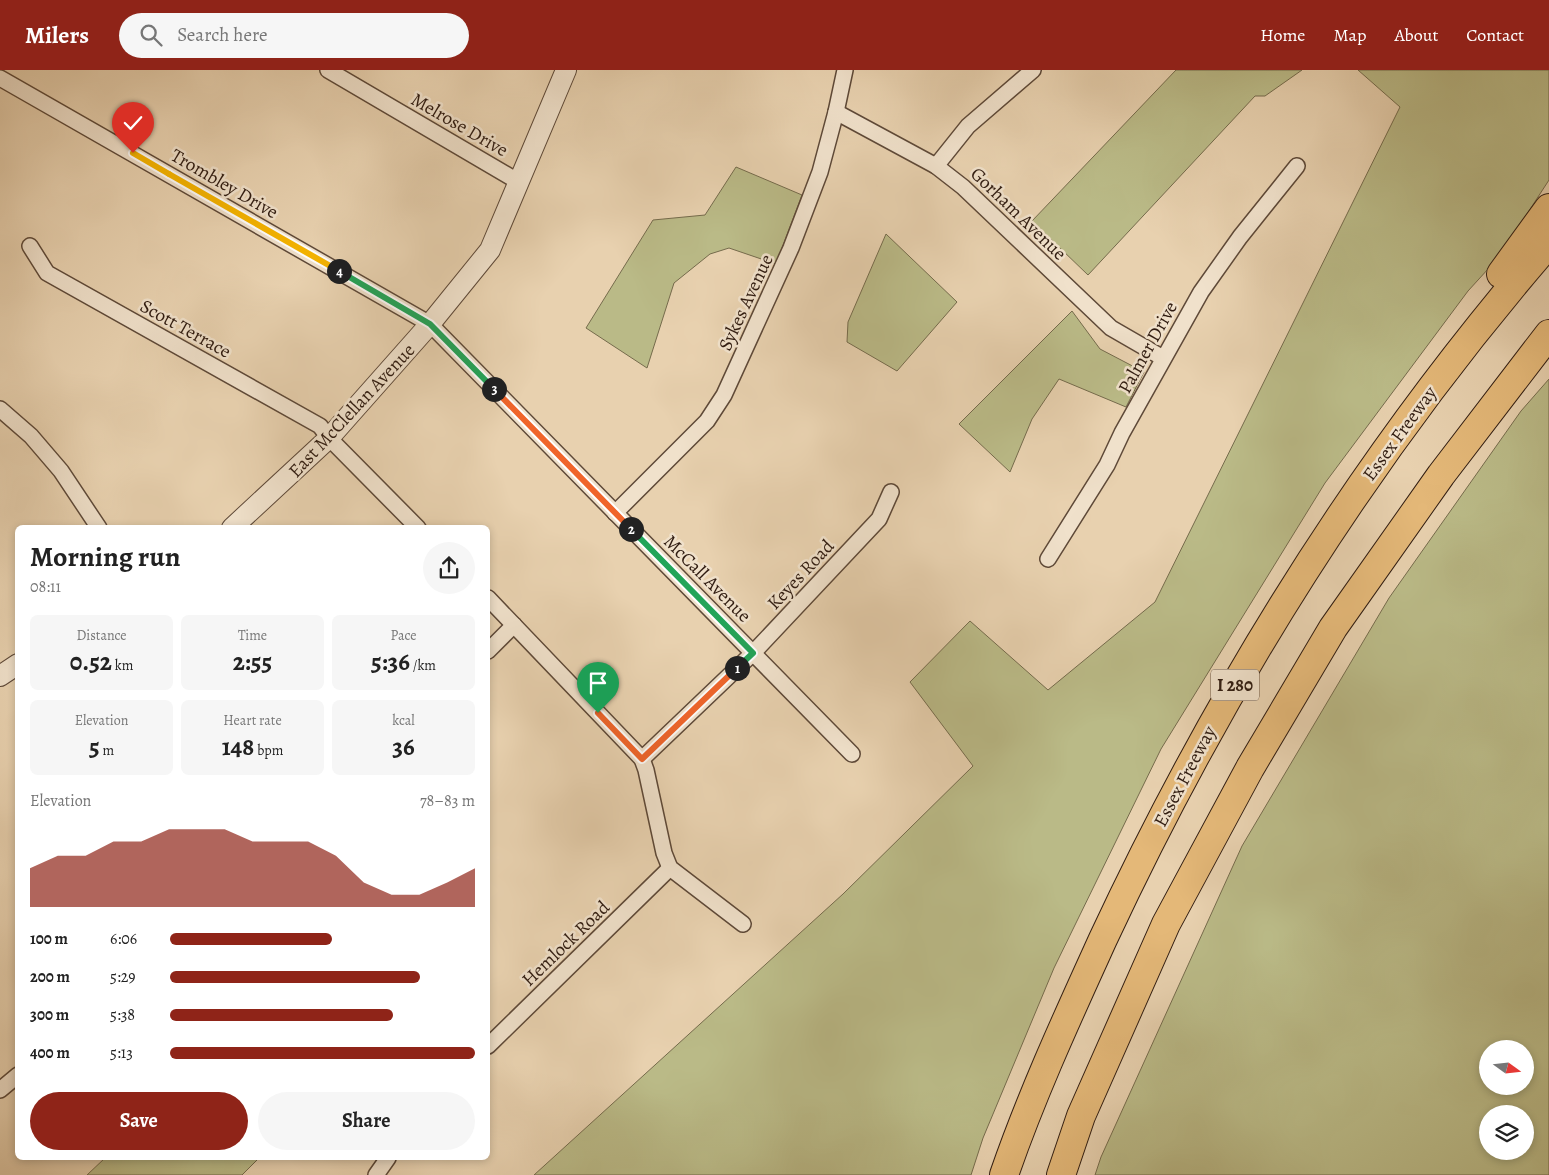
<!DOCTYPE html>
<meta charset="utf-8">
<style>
body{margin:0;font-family:Alegreya,serif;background:#f6f6f6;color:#222;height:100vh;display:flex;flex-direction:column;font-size:19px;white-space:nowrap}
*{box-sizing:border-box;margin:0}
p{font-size:16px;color:#767676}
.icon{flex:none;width:28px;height:28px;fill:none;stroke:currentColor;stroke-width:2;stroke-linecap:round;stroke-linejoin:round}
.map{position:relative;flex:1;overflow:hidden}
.panel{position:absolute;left:15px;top:455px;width:475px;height:635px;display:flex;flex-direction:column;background:#fff;border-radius:8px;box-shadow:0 2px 8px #0003}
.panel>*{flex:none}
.needle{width:32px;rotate:105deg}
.controls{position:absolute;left:1479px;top:970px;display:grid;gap:10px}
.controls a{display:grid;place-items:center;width:55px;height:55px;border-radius:50%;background:#fff;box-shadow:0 2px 8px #0003;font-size:25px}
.pin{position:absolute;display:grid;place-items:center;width:42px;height:42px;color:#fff;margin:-51px -21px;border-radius:50% 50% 50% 0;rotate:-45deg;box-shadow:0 0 5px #0007}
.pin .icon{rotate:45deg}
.km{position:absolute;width:25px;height:25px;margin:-12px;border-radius:50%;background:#222;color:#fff;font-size:14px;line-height:25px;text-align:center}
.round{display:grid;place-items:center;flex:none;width:52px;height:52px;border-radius:26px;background:#f6f6f6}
.overview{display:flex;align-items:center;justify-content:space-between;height:85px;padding:0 15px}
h1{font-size:28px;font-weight:700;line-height:38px}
.stats{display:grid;grid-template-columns:repeat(3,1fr);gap:8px;height:85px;padding:5px 15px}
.stats div{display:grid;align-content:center;border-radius:8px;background:#f6f6f6;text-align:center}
.stats b{font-size:25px;font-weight:700}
.stats small{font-size:14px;font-weight:400}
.stats p{font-size:14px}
.chart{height:140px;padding:10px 15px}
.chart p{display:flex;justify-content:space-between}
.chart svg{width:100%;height:90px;margin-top:5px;fill:#8f2418;opacity:.7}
.action{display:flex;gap:10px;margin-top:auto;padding:10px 15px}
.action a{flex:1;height:58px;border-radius:30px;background:#8f2418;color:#fff;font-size:20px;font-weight:700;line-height:58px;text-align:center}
.action a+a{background:#f6f6f6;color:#222}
ul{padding:0 15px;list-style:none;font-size:16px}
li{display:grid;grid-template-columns:80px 60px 1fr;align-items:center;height:38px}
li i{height:12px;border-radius:6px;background:#8f2418}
header{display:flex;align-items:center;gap:30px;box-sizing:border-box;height:70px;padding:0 25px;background:#8f2418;color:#fff}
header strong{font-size:24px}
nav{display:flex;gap:28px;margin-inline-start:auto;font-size:18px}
.search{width:350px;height:45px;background:#f6f6f6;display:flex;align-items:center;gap:12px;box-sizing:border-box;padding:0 18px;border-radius:28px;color:#767676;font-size:19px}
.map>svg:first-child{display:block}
.green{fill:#baba87;stroke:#756b4c;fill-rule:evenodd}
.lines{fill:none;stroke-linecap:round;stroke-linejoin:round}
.minor-casing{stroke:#5e4938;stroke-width:18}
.tertiary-casing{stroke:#5e4938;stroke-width:22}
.motorway-casing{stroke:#301c11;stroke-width:30}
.minor{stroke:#f0e1cb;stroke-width:15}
.tertiary{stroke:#f0e1cb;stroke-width:20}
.motorway{stroke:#e4b878;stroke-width:28}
.split-1-casing{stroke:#fff;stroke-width:10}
.split-2-casing{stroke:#fff;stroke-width:10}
.split-3-casing{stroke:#fff;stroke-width:10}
.split-4-casing{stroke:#fff;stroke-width:10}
.split-5-casing{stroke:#fff;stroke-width:10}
.split-6-casing{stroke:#fff;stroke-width:10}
.split-1{stroke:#f0652b;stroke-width:6}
.split-2{stroke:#22a559;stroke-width:6}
.split-3{stroke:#f0652b;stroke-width:6}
.split-4{stroke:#22a559;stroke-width:6}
.split-5{stroke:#f5b400;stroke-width:6}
.split-6{stroke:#f5b400;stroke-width:6}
.labels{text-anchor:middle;stroke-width:5;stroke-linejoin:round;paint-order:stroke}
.shield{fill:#f0e1cb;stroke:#6a5749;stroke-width:1}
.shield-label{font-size:18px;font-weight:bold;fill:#301c11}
.street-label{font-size:19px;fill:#301c11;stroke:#f0e1cb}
</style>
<header>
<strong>Milers</strong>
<div class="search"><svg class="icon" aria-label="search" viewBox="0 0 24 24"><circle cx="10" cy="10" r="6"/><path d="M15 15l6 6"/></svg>Search here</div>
<nav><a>Home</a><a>Map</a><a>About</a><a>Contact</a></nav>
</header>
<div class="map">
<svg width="1549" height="1105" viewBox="0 0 1549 1105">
<rect width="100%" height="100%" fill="#e8d1af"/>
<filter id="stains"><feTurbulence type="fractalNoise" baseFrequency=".004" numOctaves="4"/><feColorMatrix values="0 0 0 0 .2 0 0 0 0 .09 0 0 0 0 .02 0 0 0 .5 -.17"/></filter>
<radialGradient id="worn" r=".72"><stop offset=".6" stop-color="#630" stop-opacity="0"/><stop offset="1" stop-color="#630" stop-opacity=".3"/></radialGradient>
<g class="green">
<path d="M 1176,0 L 1302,0 L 1265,26 L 1255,26 L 1088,205 L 1032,151 Z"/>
<path d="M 1358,0 L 1549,0 L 1549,110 L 1499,187 L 1468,221 L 1325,413 L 1161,679 L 1054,898 L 983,1068 L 971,1105 L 534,1105 L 843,824 L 973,696 L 910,612 L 970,551 L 1048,620 L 1155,532 L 1400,37 Z"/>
<path d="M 736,97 L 802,125 L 776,194 L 729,178 L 710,184 L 674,213 L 647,298 L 586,258 L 653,150 L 705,145 Z"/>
<path d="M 886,164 L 957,232 L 897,301 L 847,272 L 848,252 Z"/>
<path d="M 1072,241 L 1100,279 L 1144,302 L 1126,337 L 1059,309 L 1032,349 L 1010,402 L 959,354 Z"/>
<path d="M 1549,309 L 1549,1105 L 1095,1105 L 1101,1087 L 1242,776 L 1389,528 L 1521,341 ZM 1488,979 L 1525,979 L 1525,1016 L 1488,1016 ZM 1488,1044 L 1525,1044 L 1525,1081 L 1488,1081 Z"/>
<path d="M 105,1088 L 259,1088 L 242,1105 L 87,1105 Z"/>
</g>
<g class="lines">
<defs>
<g id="minor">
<path d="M 328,0 L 519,112"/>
<path d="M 0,8 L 430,254 L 852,684"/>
<path d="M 836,42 L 936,96 L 963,117 L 1111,258 L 1163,288"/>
<path d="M 936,96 L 968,56 L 1033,0"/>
<path d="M 30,176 L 47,203 L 320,356 L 329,368 L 418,458"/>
<path d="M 0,339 L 31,366 L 61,401 L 99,458"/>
<path d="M 615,443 L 707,351 L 724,325 L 791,178 L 820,102 L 836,42 L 845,0"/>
<path d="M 1048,489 L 1107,395 L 1122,363 L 1201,222 L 1240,167 L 1297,96"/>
<path d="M 488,528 L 642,689 L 646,700 L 664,783 L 670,798 L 743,854"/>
<path d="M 488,581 L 514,555"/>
<path d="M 642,689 L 753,583 L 879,449 L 891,422"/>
<path d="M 488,976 L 670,798"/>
<path d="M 0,1020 L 18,1005"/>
<path d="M 376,1105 L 388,1088"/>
</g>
<g id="tertiary">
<path d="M 232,458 L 329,368 L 430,254 L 490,180 L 566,0"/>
<path d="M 0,606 L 18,594"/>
</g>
<g id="motorway">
<path d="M 1501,204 L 1549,138"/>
<path d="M 1004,1105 C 1032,1024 1068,946 1103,869 C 1220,618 1368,382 1549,173"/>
<path d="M 1061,1105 L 1081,1046 L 1166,854 L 1250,698 L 1333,558 L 1441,405 L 1549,264"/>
</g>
</defs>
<use href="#minor" class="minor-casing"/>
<use href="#tertiary" class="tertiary-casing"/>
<use href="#motorway" class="motorway-casing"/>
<use href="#minor" class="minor"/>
<use href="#tertiary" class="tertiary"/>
<use href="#motorway" class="motorway"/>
</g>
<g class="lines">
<defs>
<path id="split-1" d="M 598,643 L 642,689 L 737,598"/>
<path id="split-2" d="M 631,459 L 753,583 L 737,598"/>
<path id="split-3" d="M 494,319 L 631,459"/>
<path id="split-4" d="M 339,201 L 430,254 L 494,319"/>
<path id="split-5" d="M 169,104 L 339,201"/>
<path id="split-6" d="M 133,83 L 169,104"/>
</defs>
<use href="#split-1" class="split-1-casing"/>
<use href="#split-2" class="split-2-casing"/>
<use href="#split-3" class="split-3-casing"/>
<use href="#split-4" class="split-4-casing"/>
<use href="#split-5" class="split-5-casing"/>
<use href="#split-6" class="split-6-casing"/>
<use href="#split-1" class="split-1"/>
<use href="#split-2" class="split-2"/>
<use href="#split-3" class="split-3"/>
<use href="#split-4" class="split-4"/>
<use href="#split-5" class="split-5"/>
<use href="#split-6" class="split-6"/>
</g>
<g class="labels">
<rect class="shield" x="1211" y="599.5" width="48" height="31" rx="4"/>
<g class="shield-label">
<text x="1235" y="621">I 280</text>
</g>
<g class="street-label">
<text transform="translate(460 54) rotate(30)" y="7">Melrose Drive</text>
<text transform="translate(225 113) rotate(30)" y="7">Trombley Drive</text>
<text transform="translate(1019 143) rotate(44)" y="7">Gorham Avenue</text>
<text transform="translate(745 232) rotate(-65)" y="7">Sykes Avenue</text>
<text transform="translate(186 258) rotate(29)" y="7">Scott Terrace</text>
<text transform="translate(1147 277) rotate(-61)" y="7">Palmer Drive</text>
<text transform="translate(351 340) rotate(-47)" y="7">East McClellan Avenue</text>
<text transform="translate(1399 363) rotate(-54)" y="7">Essex Freeway</text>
<text transform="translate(800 504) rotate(-47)" y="7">Keyes Road</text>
<text transform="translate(708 508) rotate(45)" y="7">McCall Avenue</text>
<text transform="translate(1184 706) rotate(-62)" y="7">Essex Freeway</text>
<text transform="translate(565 873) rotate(-44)" y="7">Hemlock Road</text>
</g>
</g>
<rect width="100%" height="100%" filter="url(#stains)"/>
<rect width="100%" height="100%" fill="url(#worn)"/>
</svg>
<div class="controls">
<a><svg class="needle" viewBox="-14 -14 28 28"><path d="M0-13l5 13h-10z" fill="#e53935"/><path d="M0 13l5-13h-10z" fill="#767676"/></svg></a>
<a><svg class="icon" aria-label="layers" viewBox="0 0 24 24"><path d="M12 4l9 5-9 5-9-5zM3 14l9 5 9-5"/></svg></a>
</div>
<div class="pin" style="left:598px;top:643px;background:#1e9e55"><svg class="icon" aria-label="arrive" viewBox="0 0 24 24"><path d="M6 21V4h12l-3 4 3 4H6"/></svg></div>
<div class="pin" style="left:133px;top:83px;background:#d93025"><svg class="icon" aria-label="check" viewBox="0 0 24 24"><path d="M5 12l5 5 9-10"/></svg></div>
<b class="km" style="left:737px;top:598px">1</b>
<b class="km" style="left:631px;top:459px">2</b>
<b class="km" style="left:494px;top:319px">3</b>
<b class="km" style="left:339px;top:201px">4</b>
<section class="panel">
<div class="overview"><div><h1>Morning run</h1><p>08:11</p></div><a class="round"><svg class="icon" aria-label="share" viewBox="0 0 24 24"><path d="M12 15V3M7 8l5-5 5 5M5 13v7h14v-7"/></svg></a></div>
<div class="stats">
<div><p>Distance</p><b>0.52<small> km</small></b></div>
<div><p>Time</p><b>2:55</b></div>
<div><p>Pace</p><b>5:36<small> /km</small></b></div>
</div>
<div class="stats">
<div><p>Elevation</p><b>5<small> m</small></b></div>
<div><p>Heart rate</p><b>148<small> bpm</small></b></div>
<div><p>kcal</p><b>36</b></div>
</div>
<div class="chart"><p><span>Elevation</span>78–83 m</p>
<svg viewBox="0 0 160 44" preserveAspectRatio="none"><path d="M0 44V25L10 19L20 19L30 12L40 12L50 6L60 6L70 6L80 12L90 12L100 12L110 19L120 32L130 38L140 38L150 32L160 25V44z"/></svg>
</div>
<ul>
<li><b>100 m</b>6:06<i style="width:53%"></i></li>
<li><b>200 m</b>5:29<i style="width:82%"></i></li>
<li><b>300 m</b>5:38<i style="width:73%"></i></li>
<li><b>400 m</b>5:13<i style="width:100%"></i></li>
</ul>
<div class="action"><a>Save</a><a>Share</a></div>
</section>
</div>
